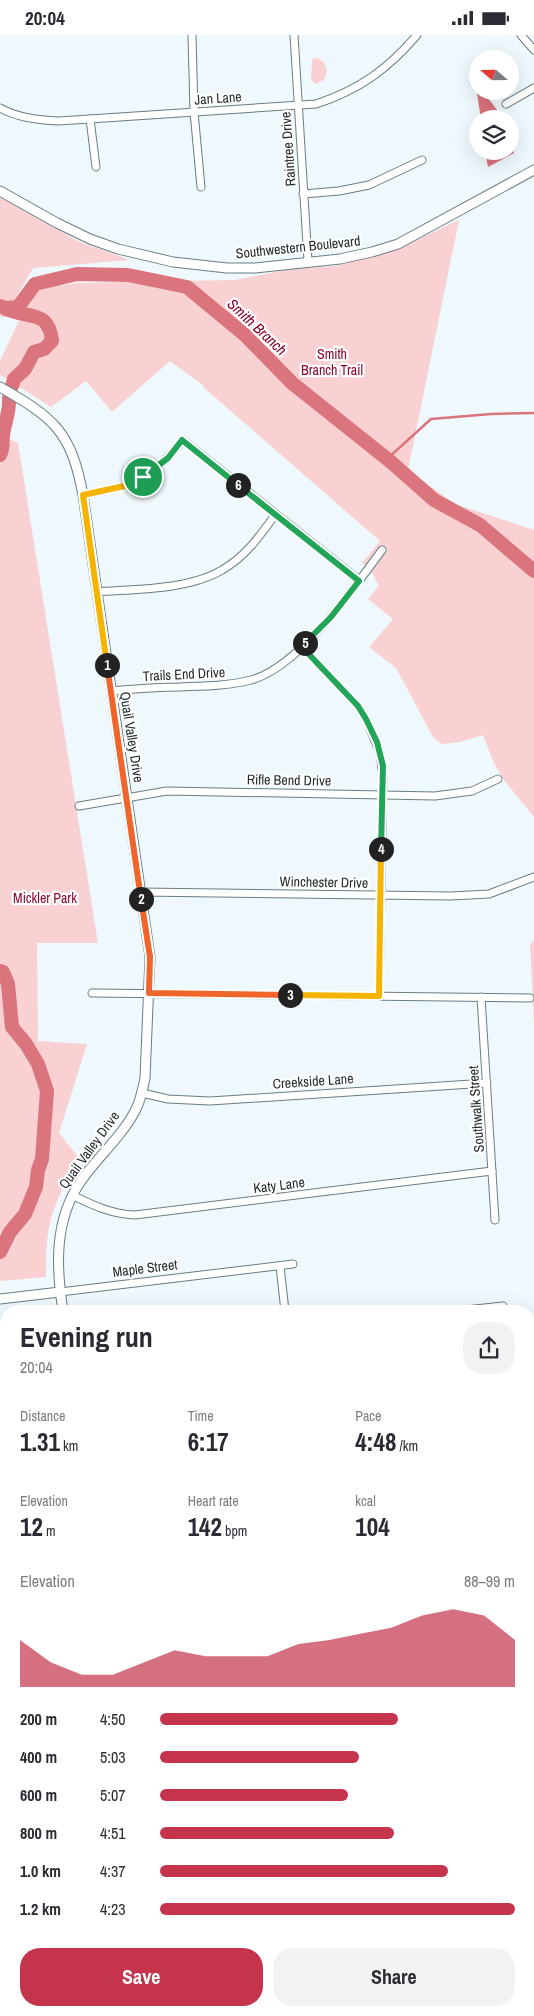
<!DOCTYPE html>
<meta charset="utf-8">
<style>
body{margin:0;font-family:"Archivo Narrow",sans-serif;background:#f2f2f3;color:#2b2b33;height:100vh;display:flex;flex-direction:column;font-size:19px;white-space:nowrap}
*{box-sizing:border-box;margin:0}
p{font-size:16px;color:#7c7c81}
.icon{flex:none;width:28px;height:28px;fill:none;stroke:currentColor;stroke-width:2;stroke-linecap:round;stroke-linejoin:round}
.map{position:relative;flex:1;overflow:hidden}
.details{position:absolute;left:0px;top:1270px;width:535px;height:711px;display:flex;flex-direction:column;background:#fff;border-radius:20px 20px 0 0;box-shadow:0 5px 20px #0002}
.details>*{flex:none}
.needle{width:32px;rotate:290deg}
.tools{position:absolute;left:469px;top:15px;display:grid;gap:10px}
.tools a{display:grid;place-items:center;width:50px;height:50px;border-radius:50%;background:#fff;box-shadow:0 5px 20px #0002;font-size:25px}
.pin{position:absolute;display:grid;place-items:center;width:42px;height:42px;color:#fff;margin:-21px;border:2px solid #fff;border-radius:50%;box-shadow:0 1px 5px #0007}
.km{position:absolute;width:25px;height:25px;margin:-12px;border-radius:50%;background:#222;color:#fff;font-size:14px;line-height:25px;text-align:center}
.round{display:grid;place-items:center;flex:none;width:52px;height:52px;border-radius:20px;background:#f2f2f3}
.head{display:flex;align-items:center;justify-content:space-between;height:85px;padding:0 20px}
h1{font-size:28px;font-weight:700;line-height:38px}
.stats{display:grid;grid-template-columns:repeat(3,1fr);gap:8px;height:85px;padding:5px 20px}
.stats div{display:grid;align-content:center}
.stats b{font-size:25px;font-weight:700}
.stats small{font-size:14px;font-weight:400}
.stats p{font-size:14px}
.chart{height:140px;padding:10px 20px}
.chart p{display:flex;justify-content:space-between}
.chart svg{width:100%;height:90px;margin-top:5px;fill:#c4344d;opacity:.7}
.cta{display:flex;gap:10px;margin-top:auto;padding:10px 20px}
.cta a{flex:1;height:58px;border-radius:20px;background:#c4344d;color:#fff;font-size:20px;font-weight:700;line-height:58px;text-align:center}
.cta a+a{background:#f2f2f3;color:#2b2b33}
ul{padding:0 20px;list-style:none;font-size:16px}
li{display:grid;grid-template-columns:80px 60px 1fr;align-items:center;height:38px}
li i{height:12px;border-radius:6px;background:#c4344d}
.status{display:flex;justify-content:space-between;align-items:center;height:35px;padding:0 25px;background:#fff;direction:ltr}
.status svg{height:14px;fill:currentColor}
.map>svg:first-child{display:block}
.green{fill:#f9d1d2}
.water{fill:#da747d}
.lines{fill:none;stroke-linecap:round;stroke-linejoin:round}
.stream{stroke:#da747d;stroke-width:2.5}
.river{stroke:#da747d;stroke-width:14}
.minor-casing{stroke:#687d86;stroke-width:9}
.tertiary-casing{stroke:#687d86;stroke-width:11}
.secondary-casing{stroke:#687d86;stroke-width:11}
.minor{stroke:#fff;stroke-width:7}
.tertiary{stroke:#fff;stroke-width:9}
.secondary{stroke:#fff;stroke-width:9}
.split-1-casing{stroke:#fff;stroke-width:10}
.split-2-casing{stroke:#fff;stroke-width:10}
.split-3-casing{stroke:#fff;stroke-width:10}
.split-4-casing{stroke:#fff;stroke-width:10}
.split-5-casing{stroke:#fff;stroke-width:10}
.split-6-casing{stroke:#fff;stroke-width:10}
.split-7-casing{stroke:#fff;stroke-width:10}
.split-1{stroke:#f5b400;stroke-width:6}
.split-2{stroke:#f0652b;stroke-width:6}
.split-3{stroke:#f0652b;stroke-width:6}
.split-4{stroke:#f5b400;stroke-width:6}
.split-5{stroke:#22a559;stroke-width:6}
.split-6{stroke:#22a559;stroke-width:6}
.split-7{stroke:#22a559;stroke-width:6}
.labels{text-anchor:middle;stroke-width:4.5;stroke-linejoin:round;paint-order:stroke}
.street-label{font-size:14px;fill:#252d31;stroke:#fff}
.park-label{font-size:14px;fill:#8a092b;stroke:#fff}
.water-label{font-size:15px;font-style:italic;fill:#840027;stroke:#fff}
</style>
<div class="status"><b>20:04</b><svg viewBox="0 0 49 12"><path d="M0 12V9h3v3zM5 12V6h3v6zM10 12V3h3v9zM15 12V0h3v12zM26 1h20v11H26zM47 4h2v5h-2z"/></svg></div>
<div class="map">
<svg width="534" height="1981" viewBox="0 0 534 1981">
<rect width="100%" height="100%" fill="#eff8fc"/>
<g class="green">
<path d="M 317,23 L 324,27 L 327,36 L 324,45 L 316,49 L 311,45 L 312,26 L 312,24 Z"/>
<path d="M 0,162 L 80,207 L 130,225 L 33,233 L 4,283 L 0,281 Z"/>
<path d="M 459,185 L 408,435 L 455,469 L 534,495 L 534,782 L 504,745 L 494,728 L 483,700 L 460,707 L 441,709 L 433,702 L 396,633 L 369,612 L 393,584 L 368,564 L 379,551 L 371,536 L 362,528 L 380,506 L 203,352 L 204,351 L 170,326 L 112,377 L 86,346 L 51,372 L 0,340 L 0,326 L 33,256 L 47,252 L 77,248 L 235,245 L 291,234 L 336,231 L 408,209 Z"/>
<path d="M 0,400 L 18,408 L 98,908 L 37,908 L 38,1006 L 87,1009 L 59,1098 L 82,1127 C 51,1163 45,1195 46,1242 L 0,1246 Z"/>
<path d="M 534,905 L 534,992 L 530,909 Z"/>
</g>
<g class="water">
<path d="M 477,51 L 478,56 L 483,56 L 497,75 L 501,84 L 481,84 L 476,52 Z"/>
<path d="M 510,107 L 514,118 L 488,132 L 485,116 L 510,116 Z"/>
</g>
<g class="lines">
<path class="stream" d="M 387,424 L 431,384 L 491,379 L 534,378"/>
<g class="river">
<path d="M 0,271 L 5,273 L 18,272 L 35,249 L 77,239 L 128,240 L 187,252 L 245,300 L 292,348 L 391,427 L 434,465 L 480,490 L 534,536"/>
<path d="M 6,274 C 30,284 49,275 52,306 L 44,314 L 34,317 L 25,334 L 14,344 L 12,351"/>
<path d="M 0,420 C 4,412 2,407 3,400 C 5,387 10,376 9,363"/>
<path d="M 0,936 L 3,937 L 8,949 L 12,992 L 26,1009 L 38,1029 L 47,1056 L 42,1124 L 38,1135 L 36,1152 L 25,1179 L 10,1197 L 0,1217"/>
</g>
<defs>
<g id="minor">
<path d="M 192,0 L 194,77 L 201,152"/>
<path d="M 294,0 L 308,226"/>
<path d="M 521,0 L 534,15"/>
<path d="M 506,69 L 534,53"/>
<path d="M 0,73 C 19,83 38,85 59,86 L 316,69 C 359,55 388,34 417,0"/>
<path d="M 90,84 L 96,132"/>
<path d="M 303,159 L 339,156 L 369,150 L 422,125"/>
<path d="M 83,460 C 131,452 151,444 183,405 L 359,545"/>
<path d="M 97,557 C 134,554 189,555 222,535 C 245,522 260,501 275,480"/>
<path d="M 301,611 L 358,671 L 366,684 L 380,718 L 383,742 L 379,961"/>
<path d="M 111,656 C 134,654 157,652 180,652 C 204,651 227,651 251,645 C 299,632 353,554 382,515"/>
<path d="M 79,771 L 167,756 L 435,761 L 472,756 L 498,744"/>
<path d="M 140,857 L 451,861 L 489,859 L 534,842"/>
<path d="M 92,958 L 530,963"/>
<path d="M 481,962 L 495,1185"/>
<path d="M 142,1058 L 168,1064 L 210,1066 L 487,1048"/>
<path d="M 72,1160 C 94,1171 112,1179 135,1180 L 492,1136"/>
<path d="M 280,1231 L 285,1276"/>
<path d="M 60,1257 L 293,1229"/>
<path d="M 456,1276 L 503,1271 L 503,1276"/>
<path d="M 529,1434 L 534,1433"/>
<path d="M 529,1573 L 529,1590"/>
<path d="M 529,1650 L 534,1649"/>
<path d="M 445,1981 L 445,1975"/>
<path d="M 458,1981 L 458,1975"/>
</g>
<g id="tertiary">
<path d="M 0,156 L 57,188 L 90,204 L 118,214 L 173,227 L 227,233 L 255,233 L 340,224 L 372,217 L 398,209 L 534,135"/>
<path d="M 0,352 C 54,383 71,396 83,460 L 150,922 L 145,1043 C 143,1053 141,1063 137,1072 C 124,1100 98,1121 81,1146 C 54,1185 56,1232 63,1276"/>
<path d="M 0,1264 L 60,1257"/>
<path d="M 196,1975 L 199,1981"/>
<path d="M 214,1975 L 218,1981"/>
</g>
<g id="secondary">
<path d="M 529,1853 L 534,1851"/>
<path d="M 268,1981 L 278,1975"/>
</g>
</defs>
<use href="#minor" class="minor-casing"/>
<use href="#tertiary" class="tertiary-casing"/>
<use href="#secondary" class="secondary-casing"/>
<use href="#minor" class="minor"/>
<use href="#tertiary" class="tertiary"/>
<use href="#secondary" class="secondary"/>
</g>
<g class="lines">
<defs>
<path id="split-1" d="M 107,630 L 83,460 L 129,450 L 143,442"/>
<path id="split-2" d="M 107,630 L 141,864"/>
<path id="split-3" d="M 141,864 L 150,922 L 149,958 L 290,960"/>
<path id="split-4" d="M 290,960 L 379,961 L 381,814"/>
<path id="split-5" d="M 305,608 L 301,611 L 358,671 L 366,684 L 377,707 L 383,731 L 381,814"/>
<path id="split-6" d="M 238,450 L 359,546 L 331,582 L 305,608"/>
<path id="split-7" d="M 143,442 L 168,423 L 182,405 L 238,450"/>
</defs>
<use href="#split-1" class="split-1-casing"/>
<use href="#split-2" class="split-2-casing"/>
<use href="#split-3" class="split-3-casing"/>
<use href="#split-4" class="split-4-casing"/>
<use href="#split-5" class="split-5-casing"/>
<use href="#split-6" class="split-6-casing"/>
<use href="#split-7" class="split-7-casing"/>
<use href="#split-1" class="split-1"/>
<use href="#split-2" class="split-2"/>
<use href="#split-3" class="split-3"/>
<use href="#split-4" class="split-4"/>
<use href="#split-5" class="split-5"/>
<use href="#split-6" class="split-6"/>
<use href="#split-7" class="split-7"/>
</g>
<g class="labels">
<g class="street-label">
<text transform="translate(218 63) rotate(-4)" y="5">Jan Lane</text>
<text transform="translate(288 114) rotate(-94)" y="5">Raintree Drive</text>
<text transform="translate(298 212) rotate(-6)" y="5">Southwestern Boulevard</text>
<text transform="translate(184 639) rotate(-3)" y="5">Trails End Drive</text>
<text transform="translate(132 702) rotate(81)" y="5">Quail Valley Drive</text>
<text transform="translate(289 745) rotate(1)" y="5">Rifle Bend Drive</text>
<text transform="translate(324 847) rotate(1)" y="5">Winchester Drive</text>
<text transform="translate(313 1046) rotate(-4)" y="5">Creekside Lane</text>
<text transform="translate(476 1074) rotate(-94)" y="5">Southwalk Street</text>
<text transform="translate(89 1115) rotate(-54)" y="5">Quail Valley Drive</text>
<text transform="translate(279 1150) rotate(-7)" y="5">Katy Lane</text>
<text transform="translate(145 1233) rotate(-7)" y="5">Maple Street</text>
</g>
<g class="park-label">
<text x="332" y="324">Smith<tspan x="332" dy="16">Branch Trail</tspan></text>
<text x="45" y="868">Mickler Park</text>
</g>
<g class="water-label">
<text transform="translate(257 292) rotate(43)" y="5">Smith Branch</text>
</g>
</g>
</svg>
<div class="tools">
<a><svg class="needle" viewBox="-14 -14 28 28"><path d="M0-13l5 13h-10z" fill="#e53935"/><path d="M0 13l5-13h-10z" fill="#7c7c81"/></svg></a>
<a><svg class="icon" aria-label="layers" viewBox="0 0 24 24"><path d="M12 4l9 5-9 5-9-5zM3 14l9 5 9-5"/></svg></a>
</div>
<div class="pin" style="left:143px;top:442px;background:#1e9e55"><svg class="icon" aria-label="arrive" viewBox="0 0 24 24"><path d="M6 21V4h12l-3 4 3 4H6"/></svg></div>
<b class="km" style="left:107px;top:630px">1</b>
<b class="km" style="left:141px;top:864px">2</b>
<b class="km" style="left:290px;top:960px">3</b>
<b class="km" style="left:381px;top:814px">4</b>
<b class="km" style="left:305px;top:608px">5</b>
<b class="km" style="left:238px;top:450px">6</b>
<section class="details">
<div class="head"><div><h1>Evening run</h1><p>20:04</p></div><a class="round"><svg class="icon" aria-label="share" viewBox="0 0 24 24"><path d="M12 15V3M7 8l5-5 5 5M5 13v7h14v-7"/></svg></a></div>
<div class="stats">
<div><p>Distance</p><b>1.31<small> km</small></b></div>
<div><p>Time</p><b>6:17</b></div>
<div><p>Pace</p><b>4:48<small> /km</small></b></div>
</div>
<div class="stats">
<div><p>Elevation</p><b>12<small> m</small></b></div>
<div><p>Heart rate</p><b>142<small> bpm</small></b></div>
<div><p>kcal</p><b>104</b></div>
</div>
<div class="chart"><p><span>Elevation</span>88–99 m</p>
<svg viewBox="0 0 160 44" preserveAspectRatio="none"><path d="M0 44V21L10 32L20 38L30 38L40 32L50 26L60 29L70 29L80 29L90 23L100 21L110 18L120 15L130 9L140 6L150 9L160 21V44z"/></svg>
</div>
<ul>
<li><b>200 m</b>4:50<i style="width:67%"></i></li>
<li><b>400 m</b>5:03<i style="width:56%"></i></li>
<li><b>600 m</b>5:07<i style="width:53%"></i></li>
<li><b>800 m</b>4:51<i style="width:66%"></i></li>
<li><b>1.0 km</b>4:37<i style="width:81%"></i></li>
<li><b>1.2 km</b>4:23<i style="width:100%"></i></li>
</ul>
<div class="cta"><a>Save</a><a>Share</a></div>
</section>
</div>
